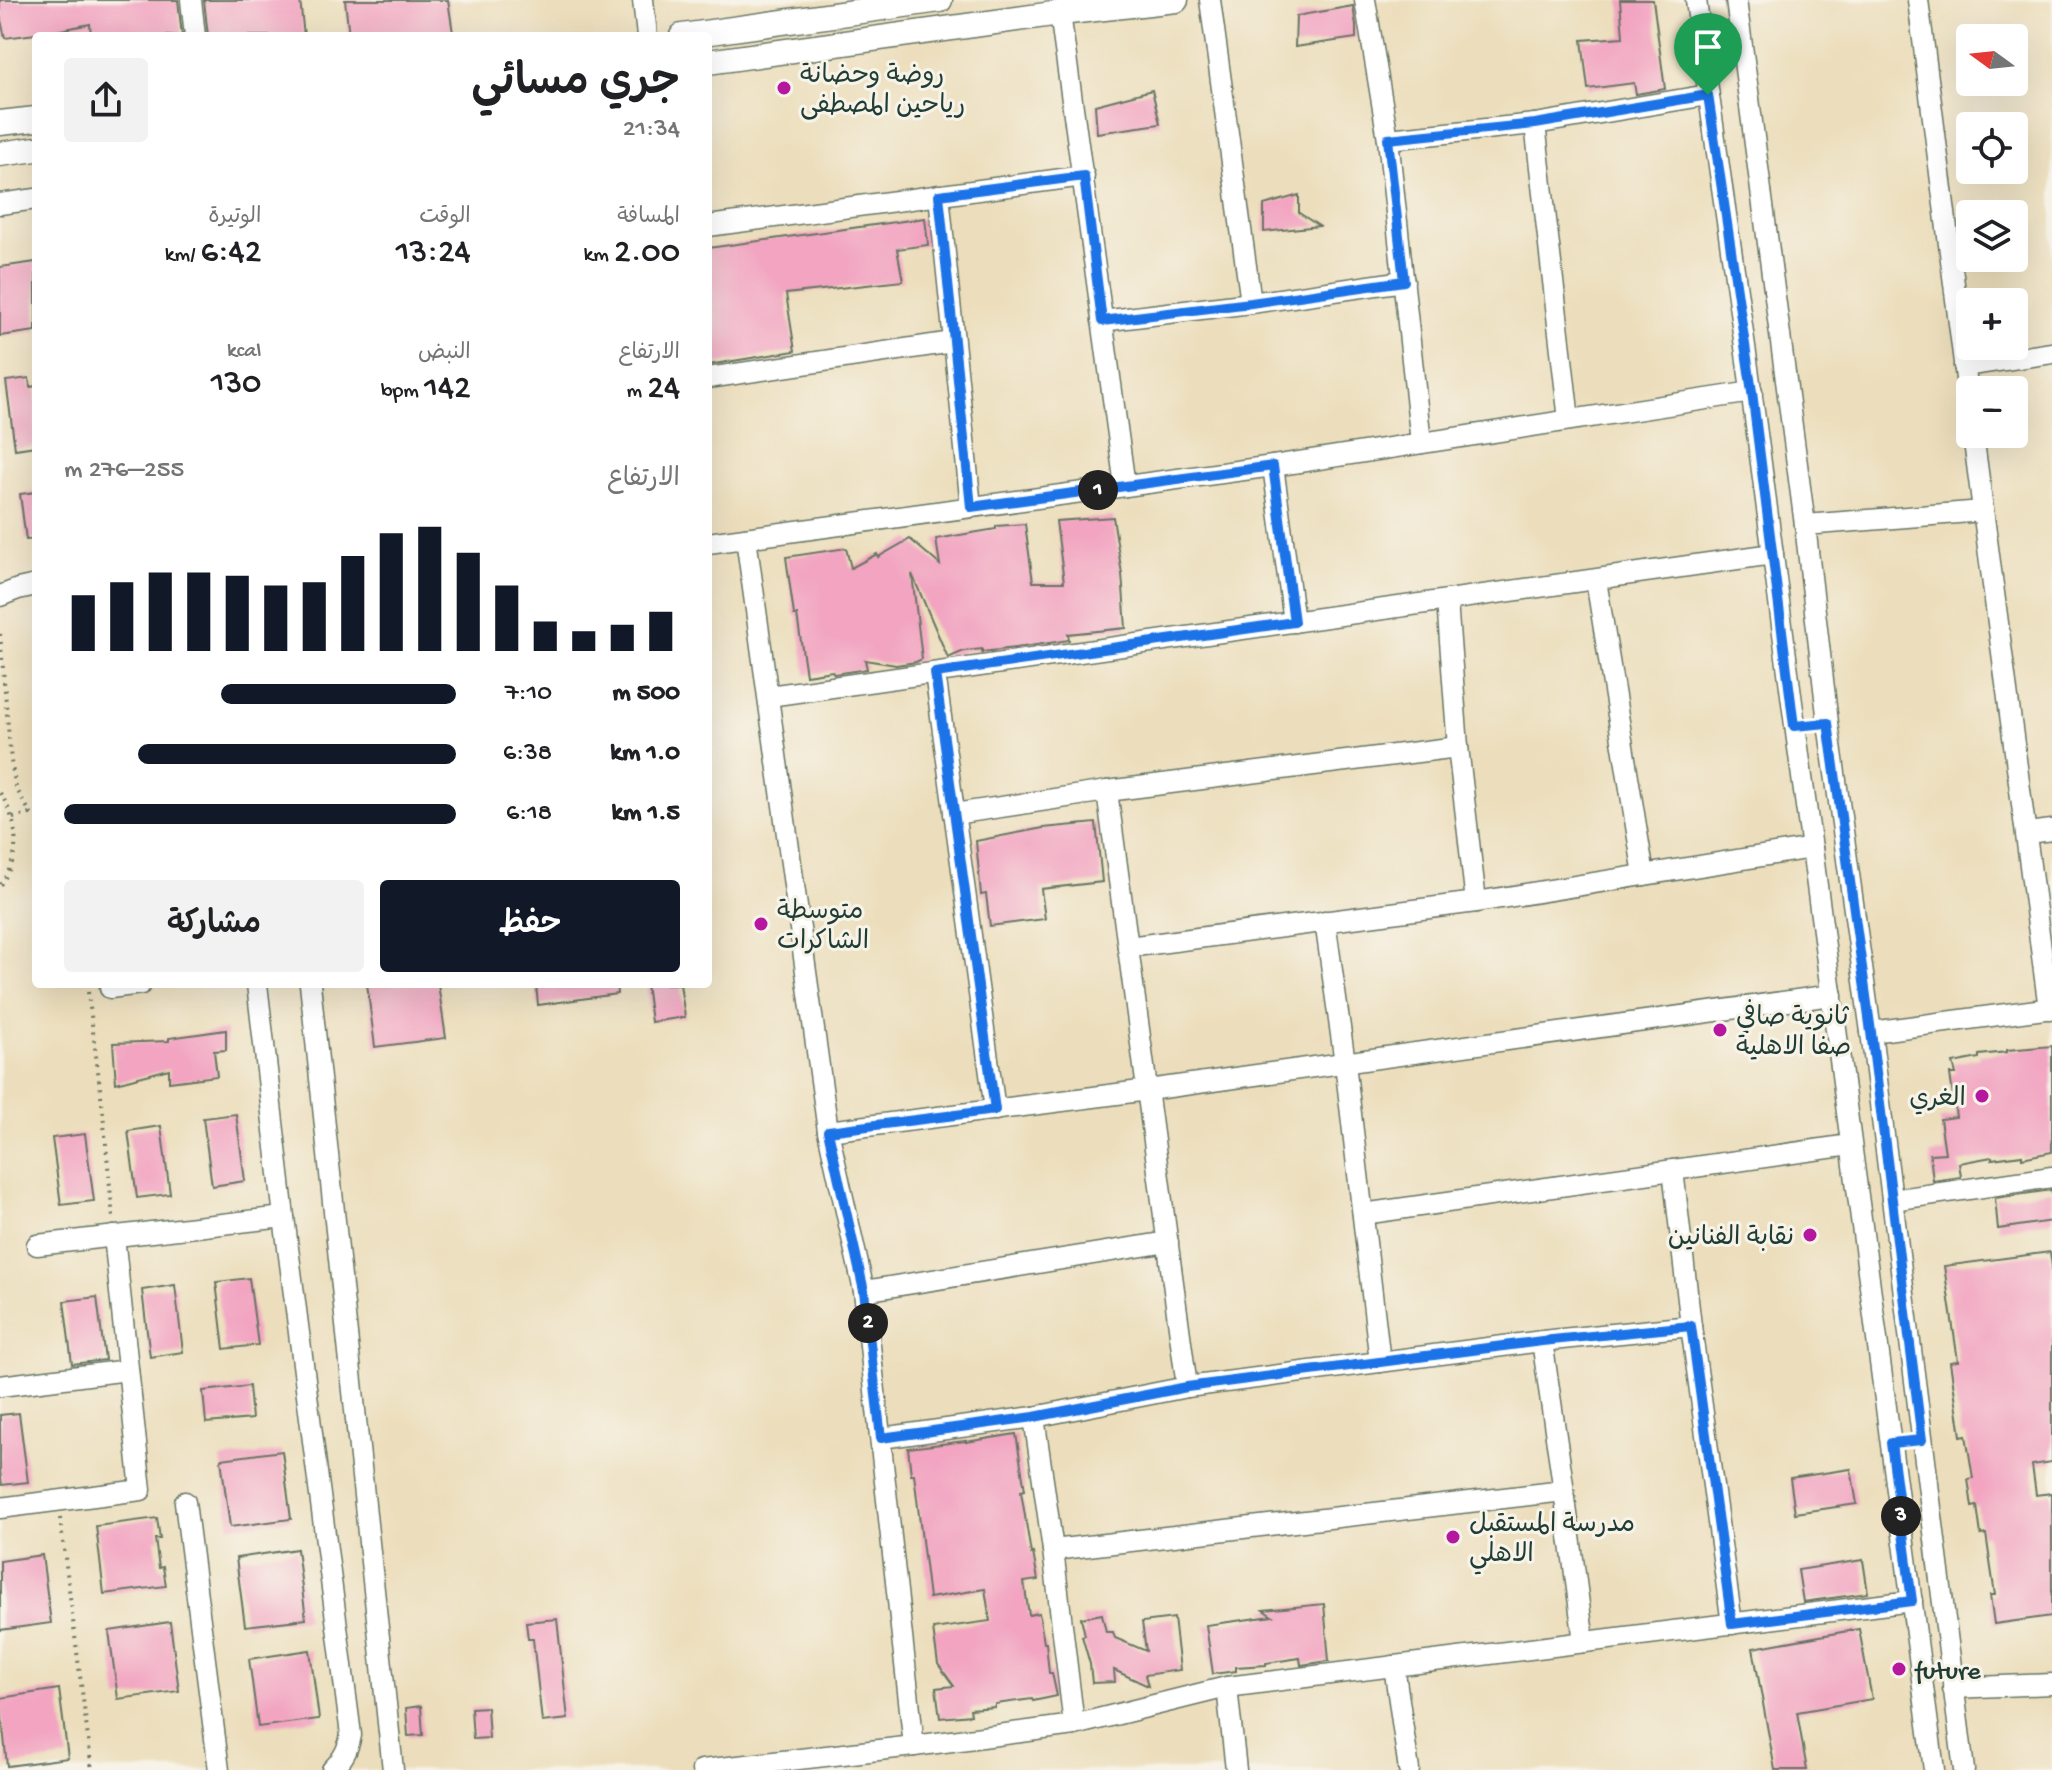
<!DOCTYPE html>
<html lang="ar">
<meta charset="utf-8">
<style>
body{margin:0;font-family:"Gochi Hand","Playpen Sans Arabic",sans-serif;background:#f2f2f2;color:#202124;direction:rtl;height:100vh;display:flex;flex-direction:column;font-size:30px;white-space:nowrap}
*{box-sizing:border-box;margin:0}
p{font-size:26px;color:#757577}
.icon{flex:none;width:44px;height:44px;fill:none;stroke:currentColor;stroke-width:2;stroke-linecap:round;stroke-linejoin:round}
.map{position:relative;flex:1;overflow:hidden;direction:ltr}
.drawer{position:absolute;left:32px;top:32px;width:680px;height:956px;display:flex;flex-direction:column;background:#fff;border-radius:8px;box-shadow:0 8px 32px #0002;direction:rtl}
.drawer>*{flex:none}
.needle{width:52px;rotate:285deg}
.buttons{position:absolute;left:1956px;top:24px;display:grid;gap:16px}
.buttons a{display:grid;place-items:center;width:72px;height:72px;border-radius:8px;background:#fff;box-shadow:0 8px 32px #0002;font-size:40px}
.pin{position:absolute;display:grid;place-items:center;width:68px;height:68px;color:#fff;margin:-82px -34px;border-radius:50% 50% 50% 0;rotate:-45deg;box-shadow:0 0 8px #0007}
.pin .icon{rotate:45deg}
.km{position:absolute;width:40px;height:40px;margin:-20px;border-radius:50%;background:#222;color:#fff;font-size:22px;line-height:40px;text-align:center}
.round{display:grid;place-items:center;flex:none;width:84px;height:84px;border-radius:8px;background:#f2f2f2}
.summary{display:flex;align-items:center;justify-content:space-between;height:136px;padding:0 32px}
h1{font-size:44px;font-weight:600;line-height:60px}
.figures{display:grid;grid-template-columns:repeat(3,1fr);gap:12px;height:136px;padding:8px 32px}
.figures div{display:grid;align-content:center}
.figures b{font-size:34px;font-weight:600}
.figures small{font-size:22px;font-weight:400}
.figures p{font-size:22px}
.chart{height:224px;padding:16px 32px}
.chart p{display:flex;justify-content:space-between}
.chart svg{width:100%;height:144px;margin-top:8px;stroke:#111827;stroke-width:6}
.cta{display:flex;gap:16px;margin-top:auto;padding:16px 32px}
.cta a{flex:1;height:92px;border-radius:8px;background:#111827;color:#fff;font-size:32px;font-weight:600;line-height:92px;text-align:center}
.cta a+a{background:#f2f2f2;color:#202124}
ul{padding:0 32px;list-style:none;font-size:26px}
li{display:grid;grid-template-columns:128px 96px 1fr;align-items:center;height:60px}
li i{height:20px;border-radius:10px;background:#111827}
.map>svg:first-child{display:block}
.building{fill:#f2a4c1}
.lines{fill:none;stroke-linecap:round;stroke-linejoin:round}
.minor-casing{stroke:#677564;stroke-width:23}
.major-casing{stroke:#677564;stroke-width:27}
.path{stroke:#677564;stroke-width:4;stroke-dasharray:2 6;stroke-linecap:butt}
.minor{stroke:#fff;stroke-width:20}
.major{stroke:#fff;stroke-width:24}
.route-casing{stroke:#fff;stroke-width:16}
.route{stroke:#1a73e8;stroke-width:10}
.poi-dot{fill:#b5179e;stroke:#f7f3e8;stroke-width:3}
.labels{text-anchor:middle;stroke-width:6;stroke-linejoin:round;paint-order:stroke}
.poi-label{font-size:26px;fill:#1f3d34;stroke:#f7f3e8;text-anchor:start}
</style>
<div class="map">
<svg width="2052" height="1770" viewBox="0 0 2052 1770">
<rect width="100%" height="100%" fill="#f7f3e8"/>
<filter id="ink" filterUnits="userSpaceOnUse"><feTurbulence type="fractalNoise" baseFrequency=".0125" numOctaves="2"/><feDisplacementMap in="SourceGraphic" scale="16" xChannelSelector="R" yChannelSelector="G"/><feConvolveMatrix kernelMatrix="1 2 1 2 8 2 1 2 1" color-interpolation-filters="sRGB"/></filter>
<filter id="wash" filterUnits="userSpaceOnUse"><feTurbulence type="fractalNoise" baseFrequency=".006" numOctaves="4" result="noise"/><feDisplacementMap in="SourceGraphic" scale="32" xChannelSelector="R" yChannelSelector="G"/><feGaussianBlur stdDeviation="1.8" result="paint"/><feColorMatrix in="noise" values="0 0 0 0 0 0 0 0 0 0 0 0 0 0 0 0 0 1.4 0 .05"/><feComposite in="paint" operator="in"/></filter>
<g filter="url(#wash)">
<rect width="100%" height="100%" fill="#ecdebc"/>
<g id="blocks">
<g class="building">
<path d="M 0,0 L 178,0 L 182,36 L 91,36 L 90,24 L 51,32 L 5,38 L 0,16 Z"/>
<path d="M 204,0 L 300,0 L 304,36 L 208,36 Z"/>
<path d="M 345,0 L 448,0 L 453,33 L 440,36 L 349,36 Z"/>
<path d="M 1620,0 L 1653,0 L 1665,89 L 1636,94 L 1634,83 L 1588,89 L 1582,40 L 1623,37 Z"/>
<path d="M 1353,6 L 1356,26 L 1356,38 L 1295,47 L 1296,16 Z"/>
<path d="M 1152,90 L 1160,124 L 1097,133 L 1095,105 Z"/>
<path d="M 1299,195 L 1299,213 L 1319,226 L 1264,232 L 1264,205 Z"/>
<path d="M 925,218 L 928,245 L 897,249 L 903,281 L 786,294 L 795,351 L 708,365 L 708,248 Z"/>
<path d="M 36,262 L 36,331 L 0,336 L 0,267 Z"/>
<path d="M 29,378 L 30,387 L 36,386 L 36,446 L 15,449 L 6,381 Z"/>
<path d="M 36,492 L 36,539 L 26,540 L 20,494 Z"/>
<path d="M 1113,517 L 1122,574 L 1126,628 L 1068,634 L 1069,640 L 1023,647 L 982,652 L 982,649 L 964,651 L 948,658 L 912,574 L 922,659 L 916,662 L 896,665 L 865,660 L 867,669 L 834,674 L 832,671 L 806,675 L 797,615 L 794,615 L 786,557 L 846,548 L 851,568 L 877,554 L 878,557 L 910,539 L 940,565 L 936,539 L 996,529 L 996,526 L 1025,524 L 1033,582 L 1064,582 L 1056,521 Z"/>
<path d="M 1096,823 L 1102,882 L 1041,889 L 1045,919 L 990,926 L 986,894 L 981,895 L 976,841 L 1043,828 Z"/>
<path d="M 367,984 L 438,984 L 446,1038 L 375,1047 Z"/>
<path d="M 536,984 L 616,984 L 617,994 L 538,1005 Z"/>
<path d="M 646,984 L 680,984 L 685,1017 L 651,1022 Z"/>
<path d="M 226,1030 L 226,1050 L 214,1051 L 217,1076 L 169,1082 L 169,1069 L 116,1083 L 113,1043 L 169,1041 L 169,1038 Z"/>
<path d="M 2052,1046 L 2052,1152 L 2022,1158 L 2022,1155 L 1992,1159 L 1992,1157 L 1959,1163 L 1961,1177 L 1933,1181 L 1930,1154 L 1945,1153 L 1940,1119 L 1956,1117 L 1950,1074 L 1956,1074 L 1953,1063 L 1979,1058 L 1979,1055 L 2007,1052 L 2007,1050 Z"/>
<path d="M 236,1114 L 245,1181 L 212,1186 L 203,1118 Z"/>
<path d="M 161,1126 L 170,1194 L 137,1198 L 128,1131 Z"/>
<path d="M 85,1134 L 94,1201 L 61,1205 L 52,1138 Z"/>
<path d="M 2052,1190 L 2052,1221 L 1998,1229 L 1995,1198 Z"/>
<path d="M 2050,1252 L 2052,1266 L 2052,1462 L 2032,1465 L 2036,1495 L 2052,1493 L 2052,1616 L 1994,1624 L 1990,1595 L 1995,1595 L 1986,1534 L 1981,1535 L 1977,1506 L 1972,1507 L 1968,1479 L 1973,1478 L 1966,1435 L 1961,1436 L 1950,1362 L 1958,1361 L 1944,1266 Z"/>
<path d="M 249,1278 L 258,1345 L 224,1349 L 216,1282 Z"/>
<path d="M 175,1285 L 183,1352 L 150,1357 L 142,1290 Z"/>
<path d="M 97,1297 L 105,1360 L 72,1364 L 64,1301 Z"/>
<path d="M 249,1386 L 252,1419 L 206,1423 L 203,1391 Z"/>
<path d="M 19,1413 L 28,1482 L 2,1485 L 0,1471 L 0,1415 Z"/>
<path d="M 1016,1434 L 1025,1490 L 1021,1491 L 1031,1554 L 1033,1553 L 1038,1580 L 1024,1582 L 1029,1615 L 1039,1613 L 1044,1643 L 1046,1643 L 1049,1673 L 1052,1673 L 1057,1696 L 1033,1701 L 1032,1699 L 995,1704 L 995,1707 L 970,1709 L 971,1715 L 940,1718 L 936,1688 L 954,1686 L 938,1664 L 933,1629 L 990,1621 L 985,1589 L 929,1598 L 914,1474 L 911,1474 L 908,1448 L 966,1441 L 966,1442 Z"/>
<path d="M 282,1451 L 291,1519 L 230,1527 L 221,1459 Z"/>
<path d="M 1851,1469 L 1857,1504 L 1795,1513 L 1790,1478 Z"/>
<path d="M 157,1518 L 160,1539 L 155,1539 L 159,1568 L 163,1567 L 166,1586 L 104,1594 L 96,1526 Z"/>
<path d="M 297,1549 L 306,1619 L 245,1626 L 236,1558 Z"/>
<path d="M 42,1555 L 51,1623 L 0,1630 L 0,1561 Z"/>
<path d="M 1863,1560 L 1868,1593 L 1803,1602 L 1798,1570 Z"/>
<path d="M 1324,1604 L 1329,1661 L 1301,1665 L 1300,1658 L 1266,1663 L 1266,1665 L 1236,1667 L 1236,1671 L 1213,1674 L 1206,1625 L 1272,1616 L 1263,1610 Z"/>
<path d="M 1102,1614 L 1106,1632 L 1113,1632 L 1115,1638 L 1146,1651 L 1142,1622 L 1174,1618 L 1180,1670 L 1145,1675 L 1148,1686 L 1114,1670 L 1115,1682 L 1092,1683 L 1090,1664 L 1082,1636 L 1085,1635 L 1081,1618 Z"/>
<path d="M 557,1619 L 568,1719 L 542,1722 L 533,1639 L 528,1639 L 526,1622 Z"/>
<path d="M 170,1622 L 179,1691 L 118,1699 L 109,1631 Z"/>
<path d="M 1859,1629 L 1872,1699 L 1797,1712 L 1807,1770 L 1775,1770 L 1753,1648 Z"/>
<path d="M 310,1650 L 319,1719 L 258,1727 L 249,1659 Z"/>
<path d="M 59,1689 L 68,1758 L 7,1766 L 0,1698 Z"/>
<path d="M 421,1706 L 423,1735 L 408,1736 L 406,1708 Z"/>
<path d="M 487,1707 L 489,1738 L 473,1739 L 471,1708 Z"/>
</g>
</g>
</g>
<g filter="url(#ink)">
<use href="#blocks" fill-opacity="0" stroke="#677564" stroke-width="2"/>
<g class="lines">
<defs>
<g id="minor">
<path d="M 191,0 L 195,36"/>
<path d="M 643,0 L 647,36"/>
<path d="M 1210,0 L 1251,303"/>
<path d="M 1365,0 L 1388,139 L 1421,443"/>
<path d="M 1696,0 C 1713,133 1734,264 1752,397 C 1773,547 1790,698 1812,848 L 1934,1770"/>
<path d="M 1736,0 L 1805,525 L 1828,723 L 1871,1032 L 1964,1770"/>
<path d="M 1918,0 L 1970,410"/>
<path d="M 1060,13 L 1125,486"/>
<path d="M 1535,124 L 1569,420"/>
<path d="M 1388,139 L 1535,124 L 1708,95"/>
<path d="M 939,195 L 971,507"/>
<path d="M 0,204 L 36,199"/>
<path d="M 708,226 L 1084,176"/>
<path d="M 1102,321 L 1251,303 L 1404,281"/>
<path d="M 1964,366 L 2052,353"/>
<path d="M 708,378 L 953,342"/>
<path d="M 1973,434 L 2049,1009"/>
<path d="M 1273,466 L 1294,622"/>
<path d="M 1805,525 L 1983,511"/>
<path d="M 746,538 L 828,1131 L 864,1291 L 914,1746"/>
<path d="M 708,543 L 1273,466 L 1752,392"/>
<path d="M 1596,580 L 1644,875"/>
<path d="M 0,596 L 18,589 L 36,585"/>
<path d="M 1447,601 L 1458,747 L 1476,902"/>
<path d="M 935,673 L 995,1110"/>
<path d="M 769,696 L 1773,554"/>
<path d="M 1107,791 L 1187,1387"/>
<path d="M 954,814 L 1107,791 L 1458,747"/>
<path d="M 2027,833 L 2052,830"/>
<path d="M 1325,921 L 1345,1063 L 1380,1362"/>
<path d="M 1128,947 L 1476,902 L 1812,848"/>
<path d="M 257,984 L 284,1217 L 351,1735 C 348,1750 343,1759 332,1770"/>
<path d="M 310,984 L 393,1770"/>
<path d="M 110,988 L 141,984"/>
<path d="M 1871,1032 L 2052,1008"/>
<path d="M 828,1131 L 1148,1090 L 1832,995"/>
<path d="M 1673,1170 L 1691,1326 L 1732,1624"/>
<path d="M 1892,1200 L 2052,1177"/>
<path d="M 1363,1214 L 1850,1145"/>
<path d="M 37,1245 L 284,1217"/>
<path d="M 864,1291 L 1168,1242"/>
<path d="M 1542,1341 L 1564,1491 L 1584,1642"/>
<path d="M 0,1386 L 128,1370"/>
<path d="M 1034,1417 L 1053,1550 L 1074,1725"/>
<path d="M 881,1438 L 1034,1417 L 1187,1387 L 1542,1341 L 1691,1326"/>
<path d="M 185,1502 L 219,1770"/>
<path d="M 0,1508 L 141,1490 L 114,1236"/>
<path d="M 1053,1550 L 1564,1491"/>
<path d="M 1394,1666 L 1409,1770"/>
<path d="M 1227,1687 L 1236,1770"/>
<path d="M 1953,1688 L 2052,1684"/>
<path d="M 702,1770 L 914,1746 L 1074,1725 L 1227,1687 L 1912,1601"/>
</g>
<g id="major">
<path d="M 682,36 L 940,0"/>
<path d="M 708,62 L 1060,13 L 1176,0"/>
<path d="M 0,123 L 36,119"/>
<path d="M 0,154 L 36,149"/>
</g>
</defs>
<use href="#minor" class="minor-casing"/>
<use href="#major" class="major-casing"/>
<g class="path">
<path d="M 0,634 L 11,761 L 16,788 L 31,814 L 36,819"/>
<path d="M 0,793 C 19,822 22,856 0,885"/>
<path d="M 13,818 L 30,814"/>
<path d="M 87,984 L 102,1103 L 113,1218"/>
<path d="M 60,1518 L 92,1770"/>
</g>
<use href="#minor" class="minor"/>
<use href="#major" class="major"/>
</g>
</g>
<g class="lines" filter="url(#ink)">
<defs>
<path id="route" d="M 1708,95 L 1752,392 L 1794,726 L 1828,723 L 1871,1032 L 1922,1440 L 1891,1443 L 1912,1601 L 1732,1624 L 1691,1326 L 1542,1341 L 1187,1387 L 1034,1417 L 881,1438 L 864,1291 L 828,1131 L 995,1110 L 935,673 L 1294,622 L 1273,466 L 971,507 L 939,195 L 1084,176 L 1102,321 L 1251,303 L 1404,281 L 1388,139 L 1535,124 Z"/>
</defs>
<use href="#route" class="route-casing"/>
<use href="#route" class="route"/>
</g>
<g class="poi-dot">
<circle cx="784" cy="88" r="8"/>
<circle cx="761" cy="924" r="8"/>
<circle cx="1720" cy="1030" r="8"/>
<circle cx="1982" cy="1096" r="8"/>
<circle cx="1810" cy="1235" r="8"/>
<circle cx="1453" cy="1537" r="8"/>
<circle cx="1899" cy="1669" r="8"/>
</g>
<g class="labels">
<g class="poi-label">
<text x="800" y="82">روضة وحضانة<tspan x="800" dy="30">رياحين المصطفى</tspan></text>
<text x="777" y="918">متوسطة<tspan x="777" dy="30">الشاكرات</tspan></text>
<text x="1736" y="1024">ثانوية صافي<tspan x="1736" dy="30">صفا الاهلية</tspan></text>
<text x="1966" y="1105" text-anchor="end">الغري</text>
<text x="1794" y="1244" text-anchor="end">نقابة الفنانين</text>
<text x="1469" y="1531">مدرسة المستقبل<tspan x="1469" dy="30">الاهلي</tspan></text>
<text x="1915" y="1678">future</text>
</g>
</g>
</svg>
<div class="buttons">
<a><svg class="needle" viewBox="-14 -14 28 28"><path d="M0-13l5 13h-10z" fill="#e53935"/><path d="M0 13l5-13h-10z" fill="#757577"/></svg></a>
<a><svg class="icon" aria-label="locate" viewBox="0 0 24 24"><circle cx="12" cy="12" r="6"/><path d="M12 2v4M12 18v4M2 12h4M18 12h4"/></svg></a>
<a><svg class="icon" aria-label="layers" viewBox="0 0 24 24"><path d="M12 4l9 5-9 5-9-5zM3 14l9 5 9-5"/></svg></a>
<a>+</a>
<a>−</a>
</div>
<div class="pin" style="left:1708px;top:95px;background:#1e9e55"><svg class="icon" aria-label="arrive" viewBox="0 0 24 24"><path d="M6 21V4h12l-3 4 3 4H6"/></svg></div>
<b class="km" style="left:1098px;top:490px">1</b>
<b class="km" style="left:868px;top:1323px">2</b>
<b class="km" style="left:1901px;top:1516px">3</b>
<section class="drawer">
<div class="summary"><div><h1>جري مسائي</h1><p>21:34</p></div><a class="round"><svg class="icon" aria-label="share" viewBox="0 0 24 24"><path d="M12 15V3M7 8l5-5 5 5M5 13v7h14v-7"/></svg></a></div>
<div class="figures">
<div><p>المسافة</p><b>2.00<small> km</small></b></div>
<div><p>الوقت</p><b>13:24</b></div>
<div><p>الوتيرة</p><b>6:42<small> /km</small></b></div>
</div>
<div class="figures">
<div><p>الارتفاع</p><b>24<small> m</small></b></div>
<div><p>النبض</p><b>142<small> bpm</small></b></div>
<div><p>kcal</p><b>130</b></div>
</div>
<div class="chart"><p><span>الارتفاع</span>255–276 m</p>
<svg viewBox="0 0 160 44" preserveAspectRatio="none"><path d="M5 44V27M15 44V23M25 44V20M35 44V20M45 44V21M55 44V24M65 44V23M75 44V15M85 44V8M95 44V6M105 44V14M115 44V24M125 44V35M135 44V38M145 44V36M155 44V32"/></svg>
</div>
<ul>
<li><b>500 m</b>7:10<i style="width:60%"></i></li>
<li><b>1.0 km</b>6:38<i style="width:81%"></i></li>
<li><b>1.5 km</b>6:18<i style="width:100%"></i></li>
</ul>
<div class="cta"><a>حفظ</a><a>مشاركة</a></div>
</section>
</div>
